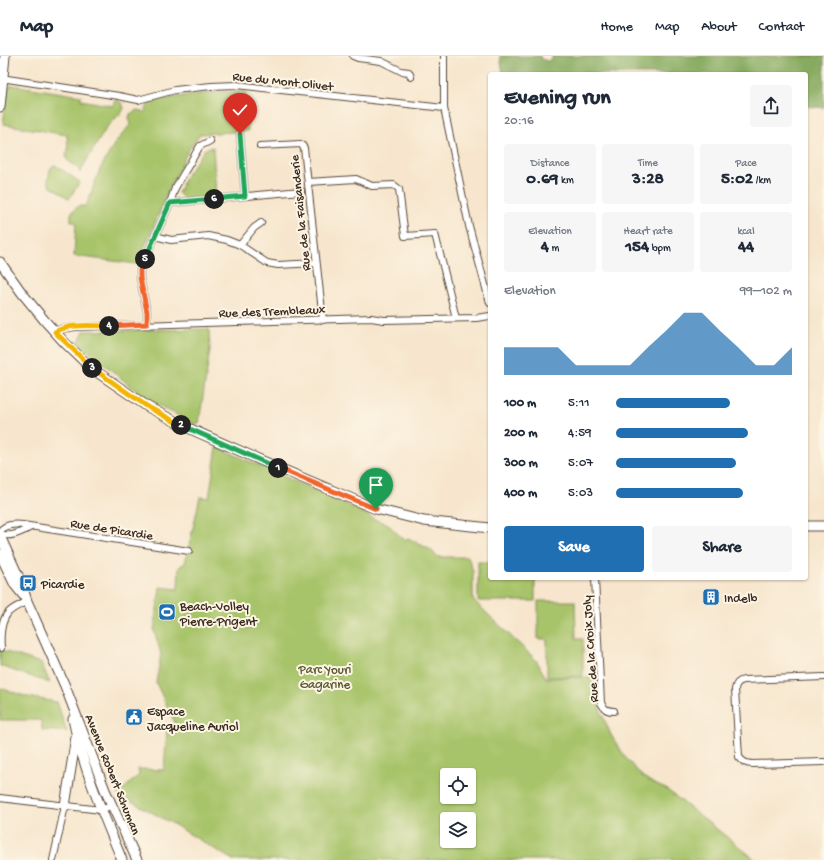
<!DOCTYPE html>
<meta charset="utf-8">
<style>
body{margin:0;font-family:"Gochi Hand",sans-serif;background:#f6f6f7;color:#1f2937;height:100vh;display:flex;flex-direction:column;font-size:15px;white-space:nowrap}
*{box-sizing:border-box;margin:0}
p{font-size:13px;color:#747a83}
.icon{flex:none;width:22px;height:22px;fill:none;stroke:currentColor;stroke-width:2;stroke-linecap:round;stroke-linejoin:round}
.map{position:relative;flex:1;overflow:hidden}
.details{position:absolute;left:488px;top:16px;width:320px;height:508px;display:flex;flex-direction:column;background:#fff;border-radius:4px;box-shadow:0 1px 3px #0004}
.details>*{flex:none}
.fabs{position:absolute;left:440px;top:712px;display:grid;gap:8px}
.fabs a{display:grid;place-items:center;width:36px;height:36px;border-radius:4px;background:#fff;box-shadow:0 1px 3px #0004;font-size:20px}
.pin{position:absolute;display:grid;place-items:center;width:34px;height:34px;color:#fff;margin:-41px -17px;border-radius:50% 50% 50% 0;rotate:-45deg;box-shadow:0 0 4px #0007}
.pin .icon{rotate:45deg}
.km{position:absolute;width:20px;height:20px;margin:-10px;border-radius:50%;background:#222;color:#fff;font-size:11px;line-height:20px;text-align:center}
.round{display:grid;place-items:center;flex:none;width:42px;height:42px;border-radius:4px;background:#f6f6f7}
.head{display:flex;align-items:center;justify-content:space-between;height:68px;padding:0 16px}
h1{font-size:22px;font-weight:700;line-height:30px}
.metrics{display:grid;grid-template-columns:repeat(3,1fr);gap:6px;height:68px;padding:4px 16px}
.metrics div{display:grid;align-content:center;border-radius:4px;background:#f6f6f7;text-align:center}
.metrics b{font-size:17px;font-weight:700}
.metrics small{font-size:11px;font-weight:400}
.metrics p{font-size:11px}
.chart{height:112px;padding:8px 16px}
.chart p{display:flex;justify-content:space-between}
.chart svg{width:100%;height:72px;margin-top:4px;fill:#1f6fb2;opacity:.7}
.button{display:flex;gap:8px;margin-top:auto;padding:8px 16px}
.button a{flex:1;height:46px;border-radius:4px;background:#1f6fb2;color:#fff;font-size:16px;font-weight:700;line-height:46px;text-align:center}
.button a+a{background:#f6f6f7;color:#1f2937}
ul{padding:0 16px;list-style:none;font-size:13px}
li{display:grid;grid-template-columns:64px 48px 1fr;align-items:center;height:30px}
li i{height:10px;border-radius:5px;background:#1f6fb2}
header{display:flex;align-items:center;gap:24px;box-sizing:border-box;height:56px;padding:0 20px;background:#fff;border-bottom:1px solid #e0e1e3}
header strong{font-size:19px}
nav{display:flex;gap:22px;margin-inline-start:auto;font-size:14px}
.map>svg:first-child{display:block}
.green{fill:#a8c46a;stroke:#727744;fill-rule:evenodd}
.forest{fill:#86aa5e;stroke:#606a3e}
.lines{fill:none;stroke-linecap:round;stroke-linejoin:round}
.minor-casing{stroke:#574638;stroke-width:8}
.secondary-casing{stroke:#574638;stroke-width:11}
.minor{stroke:#fff;stroke-width:6}
.secondary{stroke:#fff;stroke-width:9}
.split-1-casing{stroke:#fff;stroke-width:8}
.split-2-casing{stroke:#fff;stroke-width:8}
.split-3-casing{stroke:#fff;stroke-width:8}
.split-4-casing{stroke:#fff;stroke-width:8}
.split-5-casing{stroke:#fff;stroke-width:8}
.split-6-casing{stroke:#fff;stroke-width:8}
.split-7-casing{stroke:#fff;stroke-width:8}
.split-1{stroke:#f0652b;stroke-width:5}
.split-2{stroke:#22a559;stroke-width:5}
.split-3{stroke:#f5b400;stroke-width:5}
.split-4{stroke:#f5b400;stroke-width:5}
.split-5{stroke:#f0652b;stroke-width:5}
.split-6{stroke:#22a559;stroke-width:5}
.split-7{stroke:#22a559;stroke-width:5}
.labels{text-anchor:middle;stroke-width:4;stroke-linejoin:round;paint-order:stroke}
.street-label{font-size:13px;fill:#3b2a1e;stroke:#fcf5e5}
.poi-label{font-size:13px;fill:#3b2a1e;stroke:#fcf5e5;text-anchor:start}
.park-label{font-size:13px;fill:#5c5835;stroke:#fcf5e5}
</style>
<header>
<strong>Map</strong>
<nav><a>Home</a><a>Map</a><a>About</a><a>Contact</a></nav>
</header>
<div class="map">
<svg width="824" height="804" viewBox="0 0 824 804">
<rect width="100%" height="100%" fill="#fcf5e5"/>
<filter id="ink" filterUnits="userSpaceOnUse"><feTurbulence type="fractalNoise" baseFrequency=".025" numOctaves="2"/><feDisplacementMap in="SourceGraphic" scale="8" xChannelSelector="R" yChannelSelector="G"/><feConvolveMatrix kernelMatrix="1 2 1 2 8 2 1 2 1" color-interpolation-filters="sRGB"/></filter>
<filter id="wash" filterUnits="userSpaceOnUse"><feTurbulence type="fractalNoise" baseFrequency=".012" numOctaves="4" result="noise"/><feDisplacementMap in="SourceGraphic" scale="16" xChannelSelector="R" yChannelSelector="G"/><feGaussianBlur stdDeviation="0.9" result="paint"/><feColorMatrix in="noise" values="0 0 0 0 0 0 0 0 0 0 0 0 0 0 0 0 0 1.4 0 .05"/><feComposite in="paint" operator="in"/></filter>
<g filter="url(#wash)">
<rect width="100%" height="100%" fill="#f7e6cd"/>
<g class="green">
<path d="M 12,29 L 81,40 L 81,44 L 113,50 L 115,43 L 122,47 L 124,52 L 122,56 L 107,71 L 88,102 L 80,117 C 77,108 74,110 67,104 L 66,99 L 68,95 L 67,79 L 3,68 L 8,32 Z"/>
<path d="M 246,35 L 248,75 L 200,78 L 188,95 L 169,133 L 153,172 L 137,208 L 74,200 L 76,166 L 71,165 L 71,157 L 78,150 L 86,150 L 100,113 L 115,87 L 131,68 L 129,62 L 130,58 L 137,54 L 142,55 L 144,57 L 150,46 C 182,39 214,36 246,35 Z"/>
<path d="M 213,91 L 216,141 L 185,144 L 178,137 L 186,120 L 205,93 Z"/>
<path d="M 55,109 L 80,126 L 69,143 L 57,134 L 50,131 L 48,125 L 50,113 Z"/>
<path d="M 209,273 L 210,294 L 199,367 L 194,368 L 158,349 L 133,332 L 78,287 L 84,275 Z"/>
<path d="M 217,391 L 342,446 L 376,464 L 388,468 L 404,484 L 408,482 L 431,494 L 437,501 L 468,501 L 473,515 L 473,544 L 536,604 L 546,622 L 596,621 L 597,646 L 611,679 L 625,701 L 642,720 L 654,728 L 666,733 L 756,804 L 233,804 L 173,768 L 118,738 L 139,719 L 138,713 L 164,714 L 167,674 L 176,669 L 156,627 L 161,598 L 154,574 L 160,531 L 178,533 L 179,511 L 185,507 L 200,441 L 209,442 ZM 447,719 L 469,719 L 469,741 L 447,741 ZM 447,763 L 469,763 L 469,785 L 447,785 Z"/>
<path d="M 478,506 L 490,506 L 490,522 L 535,522 L 535,545 L 478,545 Z"/>
<path d="M 538,545 L 575,545 L 576,583 L 583,583 L 583,620 L 547,621 L 547,583 L 538,583 Z"/>
<path d="M 0,594 L 41,607 L 50,627 L 0,610 Z"/>
<path d="M 0,632 L 28,641 L 57,646 L 67,676 L 42,674 L 41,664 L 0,664 Z"/>
</g>
<path class="forest" d="M 500,0 L 540,0 L 541,3 L 548,5 L 552,2 L 553,0 L 739,0 L 740,1 L 757,0 L 824,0 L 824,52 L 806,50 L 806,18 L 503,18 Z"/>
</g>
<g filter="url(#ink)">
<g class="lines">
<defs>
<g id="minor">
<path d="M 353,0 L 358,2 L 381,5 L 401,15 L 409,16 L 411,21"/>
<path d="M 444,0 L 444,52 L 469,170 L 490,247"/>
<path d="M 1,22 L 119,40 L 138,44 L 175,34 L 211,30 L 236,29 L 444,52"/>
<path d="M 240,78 L 245,140"/>
<path d="M 260,90 L 301,88 L 304,92 L 323,264"/>
<path d="M 308,126 L 356,123 L 372,130 L 394,129 L 399,133 L 405,180 L 435,178 L 456,262"/>
<path d="M 170,147 L 301,135"/>
<path d="M 155,180 L 171,184 L 208,180 L 227,184 L 240,189 L 267,207 L 278,209 L 316,207"/>
<path d="M 240,189 L 254,172 L 261,167"/>
<path d="M 147,268 L 147,256 L 140,222 L 140,214 L 170,147 L 175,132 L 200,90 L 210,85"/>
<path d="M 55,276 L 61,273 L 75,271 L 371,262 L 384,264 L 476,262 L 490,260"/>
<path d="M 0,475 C 6,468 14,468 23,469 L 189,495"/>
<path d="M 0,478 C 11,482 21,476 31,471"/>
<path d="M 595,522 L 601,647 C 604,653 607,655 614,655"/>
<path d="M 1,592 C 0,580 0,567 8,557 C 12,552 21,549 27,545"/>
<path d="M 824,621 L 744,624 C 738,625 736,628 735,633 L 739,701 C 743,706 746,708 753,708 L 824,706"/>
<path d="M 0,742 L 101,754 L 112,749"/>
<path d="M 53,804 L 65,750"/>
</g>
<g id="secondary">
<path d="M 0,51 L 5,0"/>
<path d="M 0,206 L 22,237 L 45,265 L 65,287 L 91,312 L 148,351 L 184,370 L 222,387 L 265,406 L 376,453 L 424,465 L 490,472"/>
<path d="M 806,470 L 824,470"/>
<path d="M 0,480 L 21,526 L 27,545 L 65,630 L 105,734 L 137,804"/>
<path d="M 0,498 L 15,529 L 23,539"/>
<path d="M 73,663 C 83,712 103,758 122,804"/>
<path d="M 65,750 L 76,681"/>
</g>
</defs>
<use href="#minor" class="minor-casing"/>
<use href="#secondary" class="secondary-casing"/>
<use href="#minor" class="minor"/>
<use href="#secondary" class="secondary"/>
</g>
</g>
<g class="lines" filter="url(#ink)">
<defs>
<path id="split-1" d="M 278,412 L 376,453"/>
<path id="split-2" d="M 181,369 L 278,412"/>
<path id="split-3" d="M 92,312 L 148,351 L 181,369"/>
<path id="split-4" d="M 92,312 L 55,276 C 70,267 92,270 109,270"/>
<path id="split-5" d="M 109,270 L 147,268 L 147,256 L 140,222 L 140,214 L 145,203"/>
<path id="split-6" d="M 145,203 L 170,147 L 214,143"/>
<path id="split-7" d="M 214,143 L 245,140 L 240,78"/>
</defs>
<use href="#split-1" class="split-1-casing"/>
<use href="#split-2" class="split-2-casing"/>
<use href="#split-3" class="split-3-casing"/>
<use href="#split-4" class="split-4-casing"/>
<use href="#split-5" class="split-5-casing"/>
<use href="#split-6" class="split-6-casing"/>
<use href="#split-7" class="split-7-casing"/>
<use href="#split-1" class="split-1"/>
<use href="#split-2" class="split-2"/>
<use href="#split-3" class="split-3"/>
<use href="#split-4" class="split-4"/>
<use href="#split-5" class="split-5"/>
<use href="#split-6" class="split-6"/>
<use href="#split-7" class="split-7"/>
</g>
<defs>
<symbol id="bus-square" viewBox="-11 -11 22 22"><rect x="-9" y="-9" width="18" height="18" rx="4" fill="#1f6fb2" stroke="#fcf5e5"/><path d="M-5-6H5V4H4V6H2V4H-2V6H-4V4H-5ZM-3.5-4V0h7V-4ZM-3.5 1.2v1.5H-2V1.2ZM2 1.2v1.5H3.5V1.2Z" fill="#fff"/></symbol>
<symbol id="building-square" viewBox="-11 -11 22 22"><rect x="-9" y="-9" width="18" height="18" rx="4" fill="#1f6fb2" stroke="#fcf5e5"/><path d="M-4-6H4V6H1V3H-1V6H-4ZM-2.5-4.3h1.7v1.8h-1.7ZM.8-4.3h1.7v1.8H.8ZM-2.5-1h1.7V.8h-1.7ZM.8-1h1.7V.8H.8Z" fill="#fff"/></symbol>
<symbol id="stadium-square" viewBox="-11 -11 22 22"><rect x="-9" y="-9" width="18" height="18" rx="4" fill="#1f6fb2" stroke="#fcf5e5"/><path d="M0-5a6.5 5 0 1 0 0 10a6.5 5 0 1 0 0-10ZM-3.5-1.8h7v3.6h-7Z" fill="#fff"/></symbol>
<symbol id="civic-square" viewBox="-11 -11 22 22"><rect x="-9" y="-9" width="18" height="18" rx="4" fill="#1f6fb2" stroke="#fcf5e5"/><path d="M-.6-6.5H3V-4.5H.6V-3L4-1V1h2V6H-6V1h2V-1L-.6-3ZM-1.2 2.5V6h2.4V2.5Z" fill="#fff"/></symbol>
</defs>
<g fill-rule="evenodd">
<use href="#bus-square" x="18" y="517" width="20" height="20"/>
<use href="#building-square" x="701" y="531" width="20" height="20"/>
<use href="#stadium-square" x="157" y="546" width="20" height="20"/>
<use href="#civic-square" x="124" y="651" width="20" height="20"/>
</g>
<g class="labels">
<g class="street-label">
<text transform="translate(283 24) rotate(6)" y="5">Rue du Mont Olivet</text>
<text transform="translate(299 157) rotate(-96)" y="5">Rue de la Faisanderie</text>
<text transform="translate(272 254) rotate(-2)" y="5">Rue des Trembleaux</text>
<text transform="translate(112 472) rotate(9)" y="5">Rue de Picardie</text>
<text transform="translate(589 593) rotate(-94)" y="5">Rue de la Croix Joly</text>
<text transform="translate(114 718) rotate(68)" y="5">Avenue Robert Schuman</text>
</g>
<g class="poi-label">
<text x="41" y="532">Picardie</text>
<text x="724" y="546">Indelb</text>
<text x="180" y="554">Beach-Volley<tspan x="180" dy="15">Pierre-Prigent</tspan></text>
<text x="147" y="659">Espace<tspan x="147" dy="15">Jacqueline Auriol</tspan></text>
</g>
<g class="park-label">
<text x="325" y="617">Parc Youri<tspan x="325" dy="15">Gagarine</tspan></text>
</g>
</g>
</svg>
<div class="fabs">
<a><svg class="icon" aria-label="locate" viewBox="0 0 24 24"><circle cx="12" cy="12" r="6"/><path d="M12 2v4M12 18v4M2 12h4M18 12h4"/></svg></a>
<a><svg class="icon" aria-label="layers" viewBox="0 0 24 24"><path d="M12 4l9 5-9 5-9-5zM3 14l9 5 9-5"/></svg></a>
</div>
<div class="pin" style="left:376px;top:453px;background:#1e9e55"><svg class="icon" aria-label="arrive" viewBox="0 0 24 24"><path d="M6 21V4h12l-3 4 3 4H6"/></svg></div>
<div class="pin" style="left:240px;top:78px;background:#d93025"><svg class="icon" aria-label="check" viewBox="0 0 24 24"><path d="M5 12l5 5 9-10"/></svg></div>
<b class="km" style="left:278px;top:412px">1</b>
<b class="km" style="left:181px;top:369px">2</b>
<b class="km" style="left:92px;top:312px">3</b>
<b class="km" style="left:109px;top:270px">4</b>
<b class="km" style="left:145px;top:203px">5</b>
<b class="km" style="left:214px;top:143px">6</b>
<section class="details">
<div class="head"><div><h1>Evening run</h1><p>20:16</p></div><a class="round"><svg class="icon" aria-label="share" viewBox="0 0 24 24"><path d="M12 15V3M7 8l5-5 5 5M5 13v7h14v-7"/></svg></a></div>
<div class="metrics">
<div><p>Distance</p><b>0.69<small> km</small></b></div>
<div><p>Time</p><b>3:28</b></div>
<div><p>Pace</p><b>5:02<small> /km</small></b></div>
</div>
<div class="metrics">
<div><p>Elevation</p><b>4<small> m</small></b></div>
<div><p>Heart rate</p><b>154<small> bpm</small></b></div>
<div><p>kcal</p><b>44</b></div>
</div>
<div class="chart"><p><span>Elevation</span>99–102 m</p>
<svg viewBox="0 0 160 44" preserveAspectRatio="none"><path d="M0 44V27L10 27L20 27L30 27L40 38L50 38L60 38L70 38L80 27L90 17L100 6L110 6L120 17L130 27L140 38L150 38L160 27V44z"/></svg>
</div>
<ul>
<li><b>100 m</b>5:11<i style="width:65%"></i></li>
<li><b>200 m</b>4:59<i style="width:75%"></i></li>
<li><b>300 m</b>5:07<i style="width:68%"></i></li>
<li><b>400 m</b>5:03<i style="width:72%"></i></li>
</ul>
<div class="button"><a>Save</a><a>Share</a></div>
</section>
</div>
